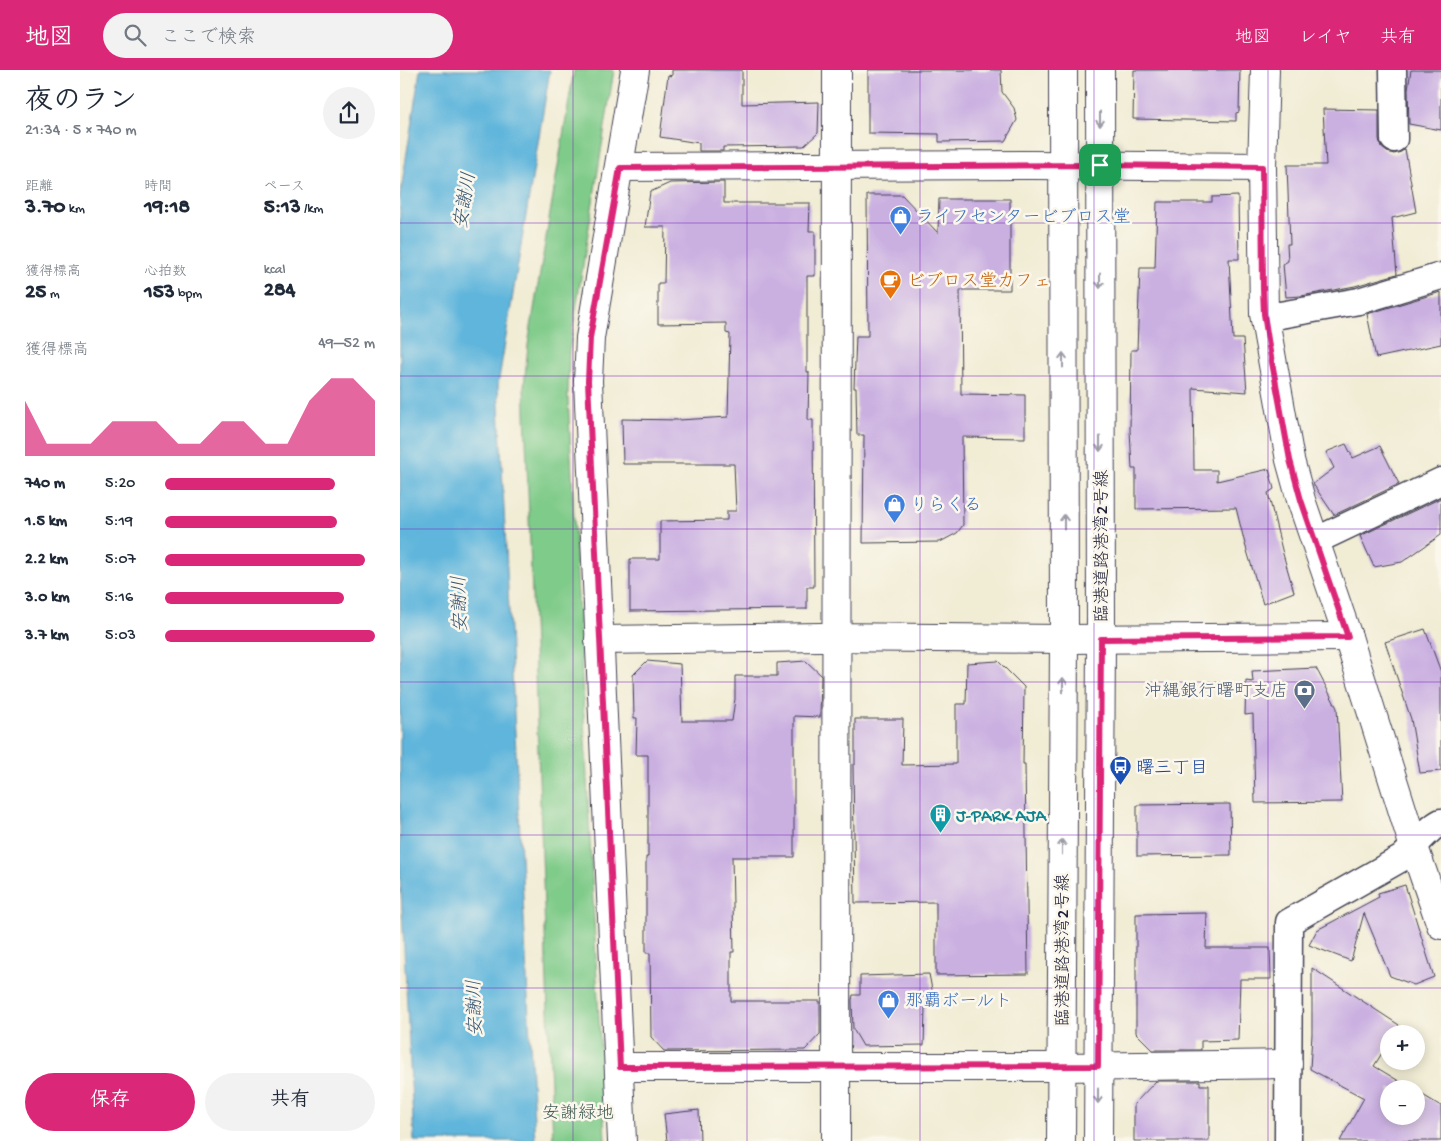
<!DOCTYPE html>
<html lang="ja">
<meta charset="utf-8">
<style>
body{margin:0;font-family:"Gochi Hand","Klee One",sans-serif;background:#f2f2f3;color:#1f2937;height:100vh;display:flex;flex-direction:column;font-size:19px;white-space:nowrap}
*{box-sizing:border-box;margin:0}
p{font-size:16px;color:#747a83}
.icon{flex:none;width:28px;height:28px;fill:none;stroke:currentColor;stroke-width:2;stroke-linecap:round;stroke-linejoin:round}
.map{position:relative;flex:1;overflow:hidden}
.panel{display:flex;flex-direction:column;background:#fff;width:400px}
.panel>*{flex:none}
.tools{position:absolute;left:980px;top:955px;display:grid;gap:10px}
.tools a{display:grid;place-items:center;width:45px;height:45px;border-radius:50%;background:#fff;box-shadow:0 2px 12px #0003;font-size:25px}
.pin{position:absolute;display:grid;place-items:center;width:42px;height:42px;color:#fff;margin:-21px;border-radius:10px;box-shadow:0 2px 8px #0006}
.round{display:grid;place-items:center;flex:none;width:52px;height:52px;border-radius:26px;background:#f2f2f3}
.overview{display:flex;align-items:center;justify-content:space-between;height:85px;padding:0 25px}
h1{font-size:28px;font-weight:700;line-height:38px}
.metrics{display:grid;grid-template-columns:repeat(3,1fr);gap:8px;height:85px;padding:5px 25px}
.metrics div{display:grid;align-content:center}
.metrics b{font-size:21px;font-weight:700}
.metrics small{font-size:14px;font-weight:400}
.metrics p{font-size:14px}
.chart{height:140px;padding:10px 25px}
.chart p{display:flex;justify-content:space-between}
.chart svg{width:100%;height:90px;margin-top:5px;fill:#db2777;opacity:.7}
.button{display:flex;gap:10px;margin-top:auto;padding:10px 25px}
.button a{flex:1;height:58px;border-radius:30px;background:#db2777;color:#fff;font-size:20px;font-weight:700;line-height:58px;text-align:center}
.button a+a{background:#f2f2f3;color:#1f2937}
ul{padding:0 25px;list-style:none;font-size:16px}
li{display:grid;grid-template-columns:80px 60px 1fr;align-items:center;height:38px}
li i{height:12px;border-radius:6px;background:#db2777}
header{display:flex;align-items:center;gap:30px;box-sizing:border-box;height:70px;padding:0 25px;background:#db2777;color:#fff}
header strong{font-size:24px}
nav{display:flex;gap:28px;margin-inline-start:auto;font-size:18px}
.search{width:350px;height:45px;background:#f2f2f3;display:flex;align-items:center;gap:12px;box-sizing:border-box;padding:0 18px;border-radius:28px;color:#747a83;font-size:19px}
main{display:flex;flex:1;min-height:0}
.map>svg:first-child{display:block}
.green{fill:#7fcb89;stroke:#507662}
.water{fill:#5fb5db;stroke:#406c8b}
.building{fill:#cab0e1}
.lines{fill:none;stroke-linecap:round;stroke-linejoin:round}
.minor-casing{stroke:#414052;stroke-width:29}
.tertiary-casing{stroke:#414052;stroke-width:30}
.minor{stroke:#fff;stroke-width:26}
.tertiary{stroke:#fff;stroke-width:28}
.oneway{stroke:#9c9ca7}
.route-casing{stroke:#fff;stroke-width:10}
.route{stroke:#db2777;stroke-width:6}
.grid{fill:none;stroke:#7b2cbf;stroke-width:1;stroke-opacity:0.55}
.labels{text-anchor:middle;stroke-width:5;stroke-linejoin:round;paint-order:stroke}
.shop-label{font-size:18px;fill:#366cbe;stroke:#fbf7ec;text-anchor:start}
.food-label{font-size:18px;fill:#c56008;stroke:#fbf7ec;text-anchor:start}
.street-label{font-size:18px;fill:#22223b;stroke:#fbf7ec}
.service-label{font-size:18px;fill:#4e5e75;stroke:#fbf7ec;text-anchor:end}
.transit-label{font-size:18px;fill:#164399;stroke:#fbf7ec;text-anchor:start}
.culture-label{font-size:18px;fill:#0d838f;stroke:#fbf7ec;text-anchor:start}
.park-label{font-size:18px;fill:#435d56;stroke:#fbf7ec}
.water-label{font-size:19px;font-style:italic;fill:#375573;stroke:#fbf7ec}
</style>
<header>
<strong>地図</strong>
<div class="search"><svg class="icon" aria-label="search" viewBox="0 0 24 24"><circle cx="10" cy="10" r="6"/><path d="M15 15l6 6"/></svg>ここで検索</div>
<nav><a>地図</a><a>レイヤ</a><a>共有</a></nav>
</header>
<main>
<section class="panel">
<div class="overview"><div><h1>夜のラン</h1><p>21:34 · 5 × 740 m</p></div><a class="round"><svg class="icon" aria-label="share" viewBox="0 0 24 24"><path d="M12 15V3M7 8l5-5 5 5M5 13v7h14v-7"/></svg></a></div>
<div class="metrics">
<div><p>距離</p><b>3.70<small> km</small></b></div>
<div><p>時間</p><b>19:18</b></div>
<div><p>ペース</p><b>5:13<small> /km</small></b></div>
</div>
<div class="metrics">
<div><p>獲得標高</p><b>25<small> m</small></b></div>
<div><p>心拍数</p><b>153<small> bpm</small></b></div>
<div><p>kcal</p><b>284</b></div>
</div>
<div class="chart"><p><span>獲得標高</span>49–52 m</p>
<svg viewBox="0 0 160 44" preserveAspectRatio="none"><path d="M0 44V17L10 38L20 38L30 38L40 27L50 27L60 27L70 38L80 38L90 27L100 27L110 38L120 38L130 17L140 6L150 6L160 17V44z"/></svg>
</div>
<ul>
<li><b>740 m</b>5:20<i style="width:81%"></i></li>
<li><b>1.5 km</b>5:19<i style="width:82%"></i></li>
<li><b>2.2 km</b>5:07<i style="width:95%"></i></li>
<li><b>3.0 km</b>5:16<i style="width:85%"></i></li>
<li><b>3.7 km</b>5:03<i style="width:100%"></i></li>
</ul>
<div class="button"><a>保存</a><a>共有</a></div>
</section>
<div class="map">
<svg width="1041" height="1071" viewBox="0 0 1041 1071">
<rect width="100%" height="100%" fill="#fbf7ec"/>
<filter id="ink" filterUnits="userSpaceOnUse"><feTurbulence type="fractalNoise" baseFrequency=".02" numOctaves="2"/><feDisplacementMap in="SourceGraphic" scale="10" xChannelSelector="R" yChannelSelector="G"/><feConvolveMatrix kernelMatrix="1 2 1 2 8 2 1 2 1" color-interpolation-filters="sRGB"/></filter>
<filter id="wash" filterUnits="userSpaceOnUse"><feTurbulence type="fractalNoise" baseFrequency=".0096" numOctaves="4" result="noise"/><feDisplacementMap in="SourceGraphic" scale="20" xChannelSelector="R" yChannelSelector="G"/><feGaussianBlur stdDeviation="1.12" result="paint"/><feColorMatrix in="noise" values="0 0 0 0 0 0 0 0 0 0 0 0 0 0 0 0 0 1.4 0 .05"/><feComposite in="paint" operator="in"/></filter>
<g filter="url(#wash)">
<rect width="100%" height="100%" fill="#f1ecd4"/>
<path class="green" d="M 174,0 L 214,0 L 169,283 L 168,326 L 205,1071 L 153,1071 L 124,317 L 128,275 Z"/>
<path class="water" d="M 20,0 L 150,0 L 98,315 L 135,1071 L 14,1071 L 0,802 L 0,126 Z"/>
<g id="blocks">
<g class="building">
<path d="M 272,0 L 342,0 L 342,34 L 419,32 L 418,63 L 404,76 L 323,77 L 323,81 L 299,81 L 299,73 L 260,67 L 268,5 L 272,6 Z"/>
<path d="M 468,0 L 601,0 L 602,22 L 614,38 L 617,50 L 605,71 L 539,72 L 539,64 L 468,63 Z"/>
<path d="M 734,0 L 840,0 L 839,42 L 836,43 L 836,51 L 733,49 Z"/>
<path d="M 1011,0 L 1041,0 L 1041,60 L 1009,54 L 1008,19 Z"/>
<path d="M 923,39 L 979,40 L 979,69 L 981,77 L 987,82 L 994,84 L 1001,82 L 1005,79 L 1016,142 L 992,148 L 997,204 L 955,216 L 901,226 L 886,227 L 883,194 L 888,191 L 887,174 L 890,174 L 887,95 L 926,95 Z"/>
<path d="M 324,112 L 324,133 L 410,133 L 409,161 L 415,161 L 415,206 L 407,206 L 407,302 L 409,302 L 408,350 L 413,350 L 414,517 L 407,517 L 407,539 L 230,541 L 230,489 L 260,489 L 260,451 L 327,450 L 327,441 L 336,441 L 334,394 L 223,394 L 222,349 L 279,350 L 328,347 L 330,264 L 326,263 L 326,253 L 258,254 L 258,213 L 264,213 L 265,157 L 245,157 L 250,122 L 270,113 Z"/>
<path d="M 467,125 L 502,125 L 538,163 L 539,129 L 610,129 L 610,220 L 560,220 L 561,324 L 625,325 L 625,368 L 562,367 L 563,455 L 557,463 L 540,472 L 463,473 L 464,365 L 457,365 L 456,318 L 454,318 L 456,266 L 468,266 Z"/>
<path d="M 838,126 L 839,189 L 829,189 L 833,269 L 843,269 L 847,322 L 793,318 L 794,400 L 817,400 L 817,411 L 869,399 L 874,419 L 868,423 L 883,484 L 894,522 L 863,534 L 845,474 L 836,438 L 736,439 L 736,399 L 732,399 L 730,360 L 731,280 L 737,280 L 740,198 L 755,198 L 757,132 L 812,132 L 812,127 Z"/>
<path d="M 1041,222 L 1041,274 L 976,288 L 967,244 Z"/>
<path d="M 946,374 L 953,388 L 980,376 L 999,414 L 934,445 L 913,414 L 934,398 L 926,382 Z"/>
<path d="M 1041,428 L 1041,465 L 1002,492 L 974,497 L 960,466 Z"/>
<path d="M 1025,559 L 1041,602 L 1041,701 L 1020,703 L 1011,649 L 985,572 Z"/>
<path d="M 247,591 L 280,594 L 282,651 L 332,651 L 335,629 L 335,606 L 377,606 L 377,593 L 406,591 L 421,605 L 420,647 L 394,646 L 394,787 L 332,787 L 334,882 L 331,882 L 331,931 L 420,931 L 420,964 L 405,980 L 264,981 L 251,967 L 250,883 L 246,883 L 246,787 L 248,787 L 248,685 L 236,685 L 237,648 L 234,648 L 233,605 Z"/>
<path d="M 598,591 L 624,617 L 623,694 L 625,694 L 628,904 L 536,905 L 536,832 L 455,833 L 453,695 L 455,695 L 455,649 L 503,649 L 502,695 L 556,694 L 556,634 L 566,634 L 567,593 Z"/>
<path d="M 916,598 L 937,638 L 942,732 L 855,733 L 853,644 L 845,645 L 846,611 L 853,612 L 852,601 Z"/>
<path d="M 830,734 L 831,785 L 737,786 L 737,735 Z"/>
<path d="M 1005,815 L 1034,907 L 1014,915 L 990,906 L 964,843 L 951,891 L 909,875 L 917,860 L 979,827 L 978,823 Z"/>
<path d="M 807,843 L 806,878 L 870,878 L 871,909 L 840,909 L 838,970 L 801,971 L 801,980 L 753,980 L 736,963 L 736,844 Z"/>
<path d="M 912,898 L 999,955 L 994,964 L 989,964 L 989,972 L 974,996 L 1012,1019 L 989,1019 L 989,1046 L 1016,1046 L 1016,1021 L 1041,1036 L 1041,1071 L 940,1071 L 964,1028 L 910,999 L 912,964 Z"/>
<path d="M 529,904 L 534,930 L 525,937 L 524,975 L 463,976 L 453,959 L 452,930 L 453,925 L 460,925 L 460,906 Z"/>
<path d="M 756,1011 L 800,1011 L 800,1015 L 809,1015 L 809,1071 L 734,1071 L 734,1034 Z"/>
<path d="M 299,1040 L 300,1071 L 267,1071 L 264,1044 Z"/>
</g>
</g>
</g>
<g filter="url(#ink)">
<use href="#blocks" fill-opacity="0" stroke="#414052" stroke-width="1"/>
<g class="lines">
<defs>
<g id="minor">
<path d="M 993,0 L 994,69"/>
<path d="M 864,244 L 880,245 L 959,231 L 1041,206"/>
<path d="M 915,471 L 1041,411"/>
<path d="M 888,1071 L 889,852 L 1002,788 C 1013,778 1030,757 1041,752"/>
</g>
<g id="tertiary">
<path d="M 865,0 L 862,97 L 864,244 L 890,390 L 901,430 L 948,567 L 1014,777 L 1041,855"/>
<path d="M 220,97 L 633,95 L 862,97"/>
<path d="M 199,570 L 421,567 L 664,569 L 948,567"/>
<path d="M 220,997 L 661,997 L 888,994"/>
<path d="M 222,1071 L 188,311 L 190,268 L 235,0"/>
<path d="M 436,1071 L 437,0"/>
<path d="M 661,1071 L 664,569 L 663,0"/>
<path d="M 698,1071 L 701,569 L 700,0"/>
</g>
</defs>
<use href="#minor" class="minor-casing"/>
<use href="#tertiary" class="tertiary-casing"/>
<use href="#minor" class="minor"/>
<use href="#tertiary" class="tertiary"/>
</g>
<defs><path id="oneway-shaft" d="M-6 0H5M1.5-3L5.5 0L1.5 3" fill="none" stroke-width="1.6" stroke-linecap="round" stroke-linejoin="round" transform="scale(1.25)"/></defs>
<g class="oneway">
<use href="#oneway-shaft" transform="translate(700 49) rotate(90)"/>
<use href="#oneway-shaft" transform="translate(700 211) rotate(90)"/>
<use href="#oneway-shaft" transform="translate(663 290) rotate(-90)"/>
<use href="#oneway-shaft" transform="translate(700 374) rotate(90)"/>
<use href="#oneway-shaft" transform="translate(664 452) rotate(-90)"/>
<use href="#oneway-shaft" transform="translate(663 615) rotate(-90)"/>
<use href="#oneway-shaft" transform="translate(662 777) rotate(-90)"/>
<use href="#oneway-shaft" transform="translate(698 1026) rotate(90)"/>
</g>
</g>
<g class="lines" filter="url(#ink)">
<defs>
<path id="route" d="M 700,95 L 862,97 L 863,219 L 864,244 L 869,276 L 890,390 L 901,430 L 948,567 L 701,569 L 698,996 L 220,997 L 188,311 L 190,268 L 220,98 Z"/>
</defs>
<use href="#route" class="route-casing"/>
<use href="#route" class="route"/>
</g>
<path class="grid" d="M 173,0 L 173,1071M 347,0 L 347,1071M 520,0 L 520,1071M 694,0 L 694,1071M 868,0 L 868,1071M 0,153 L 1041,153M 0,306 L 1041,306M 0,459 L 1041,459M 0,612 L 1041,612M 0,765 L 1041,765M 0,918 L 1041,918"/>
<defs>
<symbol id="shop-pin" viewBox="-11 -11 22 30"><path d="M0 17L-7.5 6A9.5 9.5 0 1 1 7.5 6Z" fill="#3f7fe0" stroke="#fbf7ec"/><path d="M-5-2.5h2.3a2.7 3.5 0 0 1 5.4 0H5L5.5 6h-11ZM-1.5-2.5h3a1.5 2.3 0 0 0-3 0Z" fill="#fff"/></symbol>
<symbol id="cafe-pin" viewBox="-11 -11 22 30"><path d="M0 17L-7.5 6A9.5 9.5 0 1 1 7.5 6Z" fill="#e8710a" stroke="#fbf7ec"/><path d="M-5.5-4.5H6V0H3Q3 3.5 0 3.5H-2.5Q-5.5 3.5-5.5 0ZM3-3.2v2h1.7v-2ZM-6 4.5H4V6H-6Z" fill="#fff"/></symbol>
<symbol id="bank-pin" viewBox="-11 -11 22 30"><path d="M0 17L-7.5 6A9.5 9.5 0 1 1 7.5 6Z" fill="#5c6f8a" stroke="#fbf7ec"/><path d="M-6-4H6V4H-6ZM0-2.3a2.3 2.3 0 1 0 0 4.6a2.3 2.3 0 1 0 0-4.6Z" fill="#fff"/></symbol>
<symbol id="bus-pin" viewBox="-11 -11 22 30"><path d="M0 17L-7.5 6A9.5 9.5 0 1 1 7.5 6Z" fill="#1a4fb4" stroke="#fbf7ec"/><path d="M-5-6H5V4H4V6H2V4H-2V6H-4V4H-5ZM-3.5-4V0h7V-4ZM-3.5 1.2v1.5H-2V1.2ZM2 1.2v1.5H3.5V1.2Z" fill="#fff"/></symbol>
<symbol id="building-pin" viewBox="-11 -11 22 30"><path d="M0 17L-7.5 6A9.5 9.5 0 1 1 7.5 6Z" fill="#0f9aa8" stroke="#fbf7ec"/><path d="M-4-6H4V6H1V3H-1V6H-4ZM-2.5-4.3h1.7v1.8h-1.7ZM.8-4.3h1.7v1.8H.8ZM-2.5-1h1.7V.8h-1.7ZM.8-1h1.7V.8H.8Z" fill="#fff"/></symbol>
</defs>
<g fill-rule="evenodd">
<use href="#shop-pin" x="488" y="134" width="25" height="34"/>
<use href="#cafe-pin" x="478" y="198" width="25" height="34"/>
<use href="#shop-pin" x="482" y="422" width="25" height="34"/>
<use href="#bank-pin" x="892" y="608" width="25" height="34"/>
<use href="#bus-pin" x="708" y="684" width="25" height="34"/>
<use href="#building-pin" x="528" y="732" width="25" height="34"/>
<use href="#shop-pin" x="476" y="918" width="25" height="34"/>
</g>
<g class="labels">
<g class="shop-label">
<text x="516" y="152">ライフセンタービブロス堂</text>
<text x="510" y="440">りらくる</text>
<text x="505" y="936">那覇ボールト</text>
</g>
<g class="food-label">
<text x="507" y="216">ビブロス堂カフェ</text>
</g>
<g class="street-label">
<text transform="translate(701 476) rotate(-90)" y="6">臨港道路港湾2号線</text>
<text transform="translate(662 880) rotate(-90)" y="6">臨港道路港湾2号線</text>
</g>
<g class="service-label">
<text x="888" y="626">沖縄銀行曙町支店</text>
</g>
<g class="transit-label">
<text x="736" y="703">曙三丁目</text>
</g>
<g class="culture-label">
<text x="556" y="751">J-PARK AJA</text>
</g>
<g class="park-label">
<text x="178" y="1048">安謝緑地</text>
</g>
<g class="water-label">
<text transform="translate(63 130) rotate(-81)" y="7">安謝川</text>
<text transform="translate(58 534) rotate(-92)" y="7">安謝川</text>
<text transform="translate(73 938) rotate(-92)" y="7">安謝川</text>
</g>
</g>
</svg>
<div class="tools">
<a>+</a>
<a>−</a>
</div>
<div class="pin" style="left:700px;top:95px;background:#1e9e55"><svg class="icon" aria-label="arrive" viewBox="0 0 24 24"><path d="M6 21V4h12l-3 4 3 4H6"/></svg></div>
</div>
</main>
